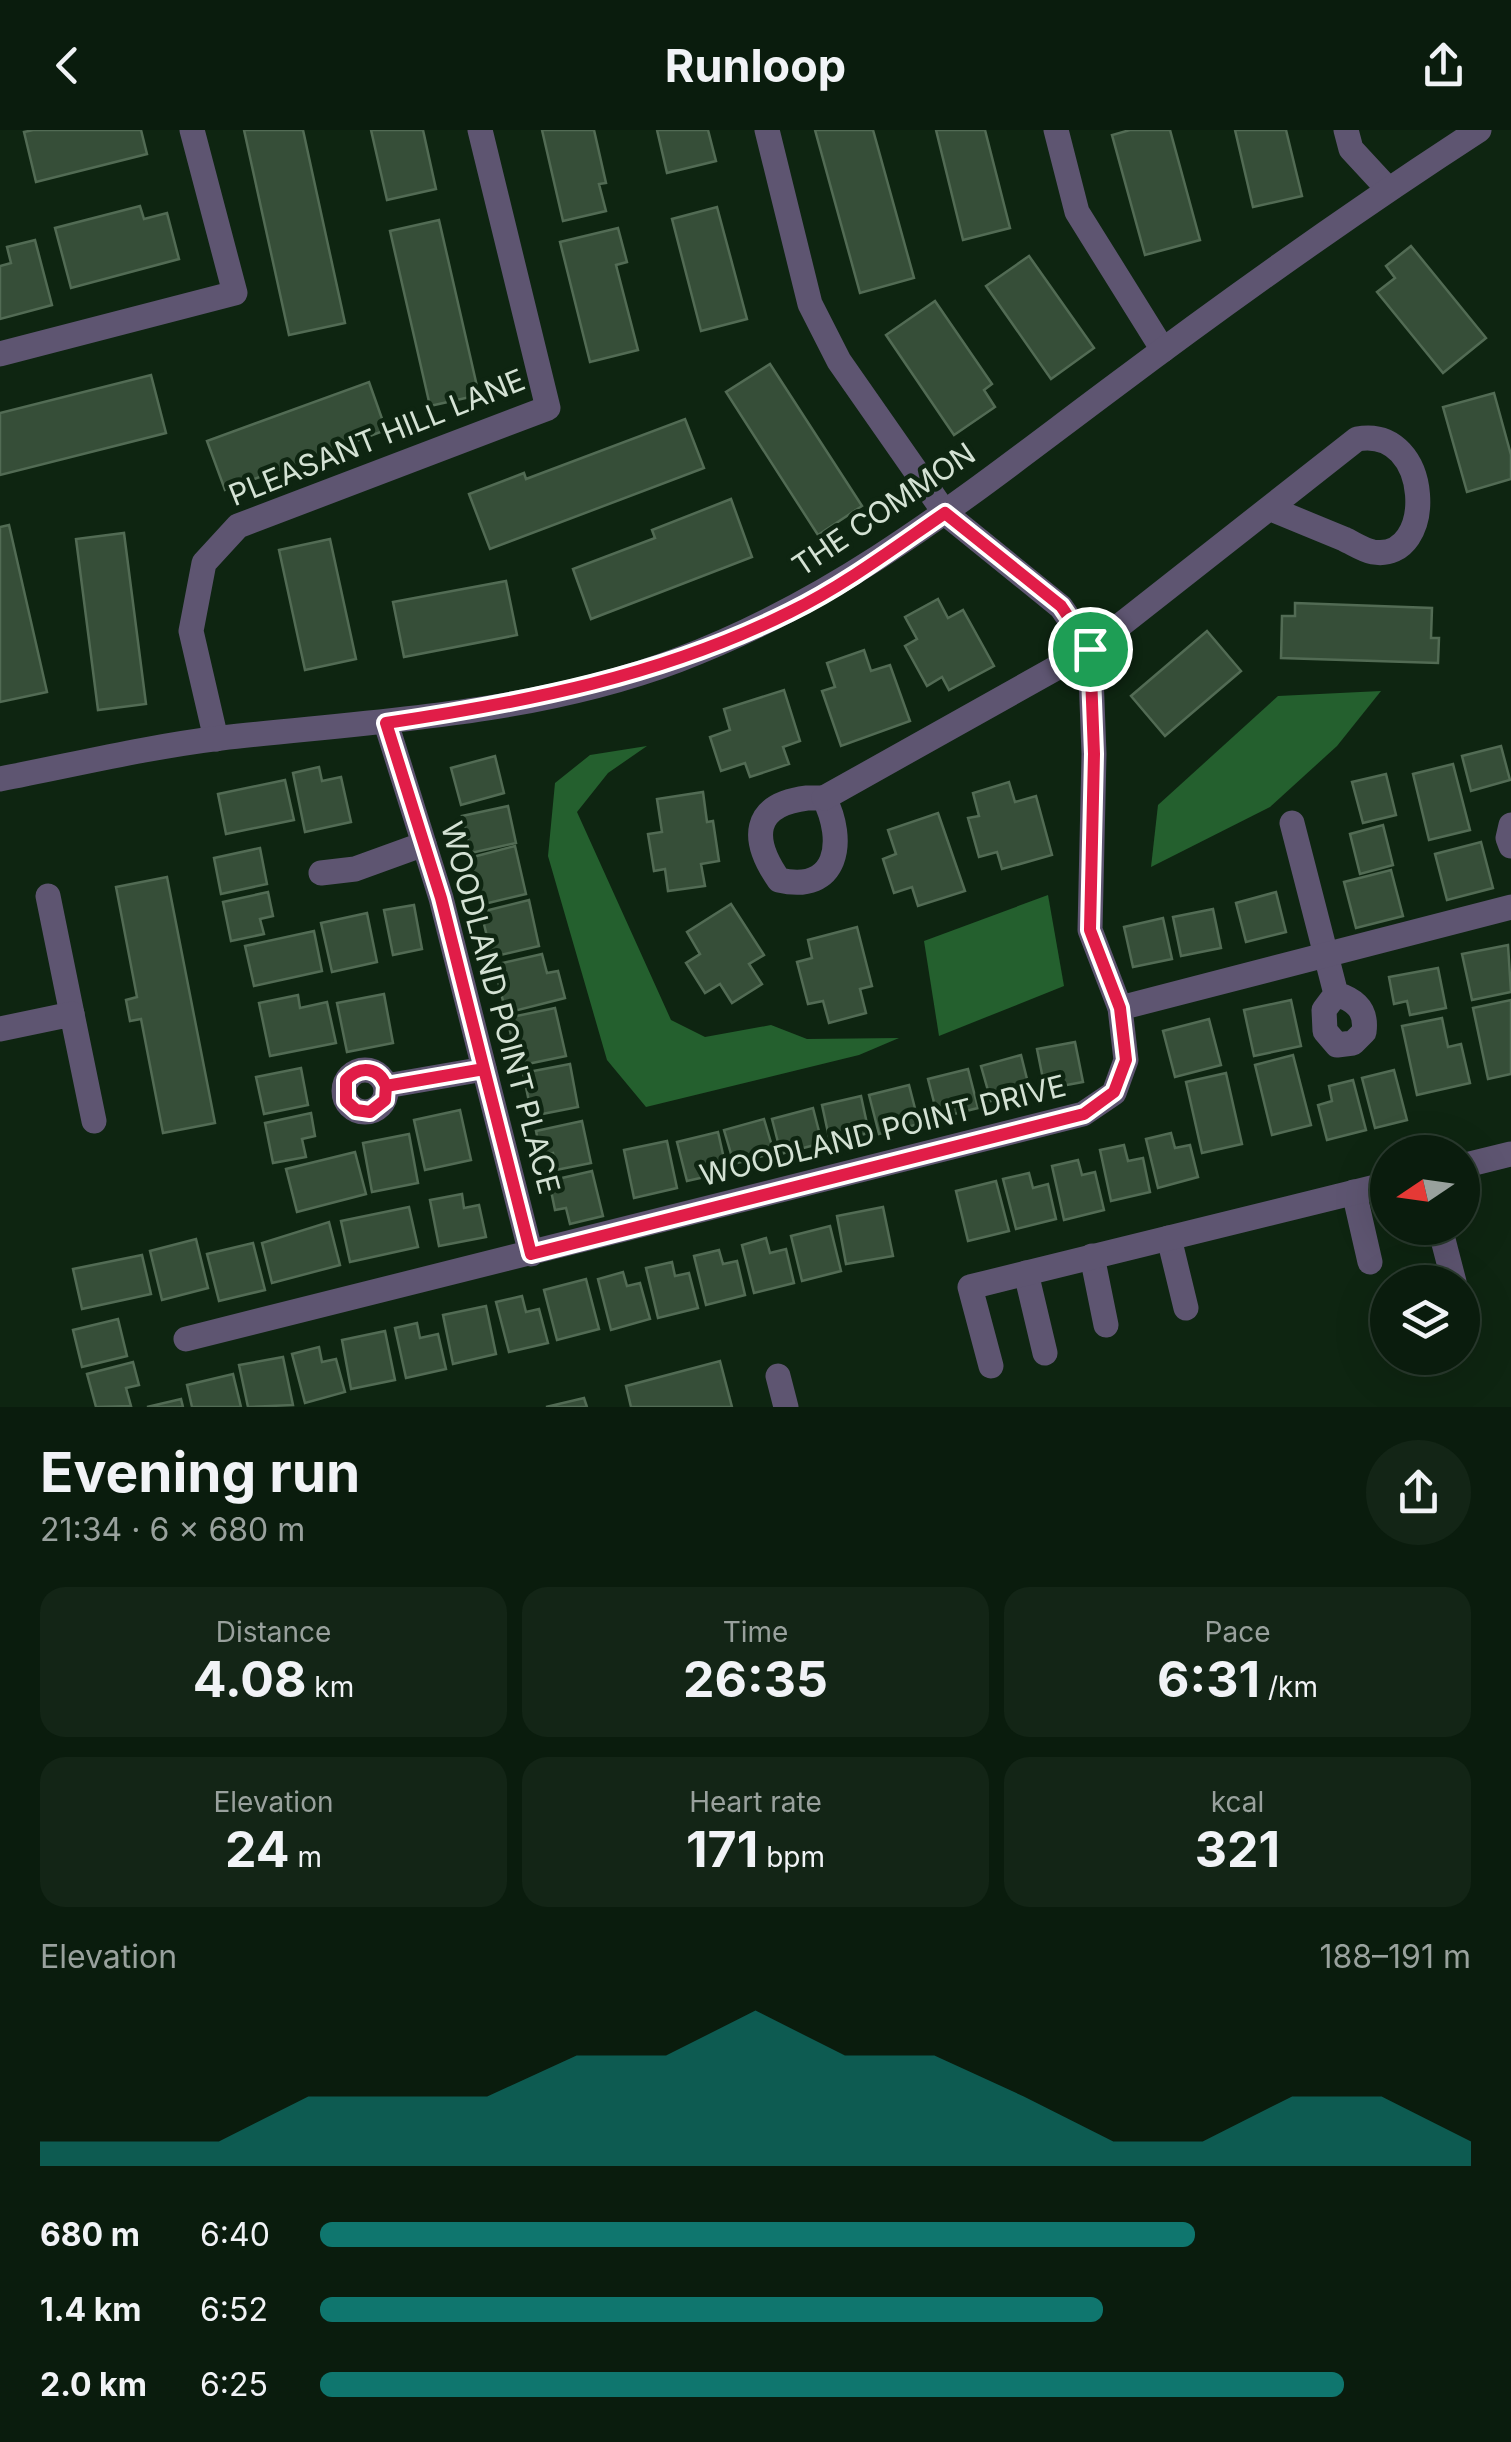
<!DOCTYPE html>
<meta charset="utf-8">
<style>
body{margin:0;font-family:Inter,sans-serif;background:#132516;color:#f1f3f6;height:100vh;display:flex;flex-direction:column;font-size:38px;white-space:nowrap}
*{box-sizing:border-box;margin:0}
p{font-size:32px;color:#99a19d}
.icon{flex:none;width:55px;height:55px;fill:none;stroke:currentColor;stroke-width:2;stroke-linecap:round;stroke-linejoin:round}
.map{position:relative;height:1277px;overflow:hidden}
.details{display:flex;flex-direction:column;background:#0a1c0d;flex:1}
.details>*{flex:none}
.needle{width:65px;rotate:257deg}
.controls{position:absolute;left:1370px;top:1005px;display:grid;gap:20px}
.controls a{display:grid;place-items:center;width:110px;height:110px;border-radius:50%;background:#0a1c0d;box-shadow:0 10px 40px #0002,0 0 0 2px #2a3a2e;font-size:50px}
.pin{position:absolute;display:grid;place-items:center;width:85px;height:85px;color:#fff;margin:-42px;border:5px solid #fff;border-radius:50%;box-shadow:0 2px 10px #0007}
.round{display:grid;place-items:center;flex:none;width:105px;height:105px;border-radius:52px;background:#132516}
.head{display:flex;align-items:center;justify-content:space-between;height:170px;padding:0 40px}
h1{font-size:55px;font-weight:700;line-height:75px}
.stats{display:grid;grid-template-columns:repeat(3,1fr);gap:15px;height:170px;padding:10px 40px}
.stats div{display:grid;align-content:center;border-radius:25px;background:#132516;text-align:center}
.stats b{font-size:50px;font-weight:700}
.stats small{font-size:28px;font-weight:400}
.stats p{font-size:28px}
.chart{height:280px;padding:20px 40px}
.chart p{display:flex;justify-content:space-between}
.chart svg{width:100%;height:180px;margin-top:10px;fill:#0f766e;opacity:.7}
ul{padding:0 40px;list-style:none;font-size:32px}
li{display:grid;grid-template-columns:160px 120px 1fr;align-items:center;height:75px}
li i{height:25px;border-radius:12px;background:#0f766e}
header{display:flex;justify-content:space-between;align-items:center;height:130px;padding:0 40px;background:#0a1c0d;font-size:45px;font-weight:700}
.map>svg:first-child{display:block}
.water{fill:#24602e}
.building{fill:#364e38;stroke:#526b54;stroke-width:2.5}
.lines{fill:none;stroke-linecap:round;stroke-linejoin:round}
.minor{stroke:#5e5571;stroke-width:25}
.route-casing{stroke:#fff;stroke-width:20}
.route{stroke:#e11d48;stroke-width:12}
.labels{text-anchor:middle;stroke-width:9;stroke-linejoin:round;paint-order:stroke}
.street-label{font-size:30px;fill:#d4e2d4;stroke:#0e2511}
</style>
<header><svg class="icon" aria-label="back" viewBox="0 0 24 24"><path d="M15 5l-7 7 7 7"/></svg>Runloop<svg class="icon" aria-label="share" viewBox="0 0 24 24"><path d="M12 15V3M7 8l5-5 5 5M5 13v7h14v-7"/></svg></header>
<div class="map">
<svg width="1511" height="1277" viewBox="0 0 1511 1277">
<rect width="100%" height="100%" fill="#0e2511"/>
<g class="water">
<path d="M 1381,561 L 1337,616 L 1270,677 L 1151,737 L 1158,675 L 1278,566 Z"/>
<path d="M 647,616 L 608,643 L 577,682 L 671,890 L 705,907 L 771,895 L 807,909 L 899,908 L 859,925 L 646,977 L 607,930 L 548,726 L 555,653 L 590,625 Z"/>
<path d="M 1048,765 L 1064,856 L 939,906 L 924,811 Z"/>
</g>
<g class="building">
<path d="M 33,0 L 141,0 L 147,24 L 36,52 L 24,2 Z"/>
<path d="M 244,0 L 303,0 L 345,193 L 289,205 Z"/>
<path d="M 371,0 L 423,0 L 436,59 L 387,70 Z"/>
<path d="M 542,0 L 594,0 L 606,53 L 599,54 L 606,81 L 563,91 Z"/>
<path d="M 657,0 L 708,0 L 716,31 L 667,43 Z"/>
<path d="M 815,0 L 873,0 L 914,148 L 860,163 Z"/>
<path d="M 936,0 L 985,0 L 1010,98 L 963,110 Z"/>
<path d="M 1130,0 L 1170,0 L 1200,110 L 1145,125 L 1112,5 Z"/>
<path d="M 1235,0 L 1286,0 L 1302,66 L 1253,77 Z"/>
<path d="M 140,76 L 144,89 L 167,83 L 179,129 L 71,158 L 55,98 Z"/>
<path d="M 717,77 L 747,189 L 701,201 L 672,89 Z"/>
<path d="M 439,90 L 479,265 L 430,276 L 390,101 Z"/>
<path d="M 618,98 L 627,132 L 616,135 L 638,220 L 590,232 L 560,112 Z"/>
<path d="M 35,110 L 52,175 L 0,189 L 0,136 L 11,133 L 7,117 Z"/>
<path d="M 1411,116 L 1486,208 L 1443,243 L 1377,162 L 1395,148 L 1386,136 Z"/>
<path d="M 1029,126 L 1094,218 L 1051,249 L 986,156 Z"/>
<path d="M 935,171 L 992,254 L 984,260 L 995,277 L 954,305 L 886,205 Z"/>
<path d="M 770,234 L 862,376 L 818,405 L 726,262 Z"/>
<path d="M 151,245 L 166,303 L 0,345 L 0,283 Z"/>
<path d="M 369,252 L 386,300 L 225,360 L 207,311 Z"/>
<path d="M 1494,263 L 1511,325 L 1511,349 L 1467,362 L 1443,277 Z"/>
<path d="M 685,289 L 704,338 L 490,419 L 469,364 L 524,343 L 526,349 Z"/>
<path d="M 731,369 L 752,427 L 591,489 L 573,439 L 655,408 L 652,400 Z"/>
<path d="M 9,395 L 47,562 L 0,572 L 0,397 Z"/>
<path d="M 124,403 L 146,574 L 98,580 L 76,409 Z"/>
<path d="M 330,409 L 356,529 L 305,540 L 279,420 Z"/>
<path d="M 506,451 L 517,505 L 404,527 L 393,472 Z"/>
<path d="M 938,469 L 948,488 L 963,480 L 994,536 L 949,560 L 942,547 L 927,556 L 905,516 L 917,509 L 905,487 Z"/>
<path d="M 1295,473 L 1432,478 L 1431,508 L 1439,508 L 1438,533 L 1281,528 L 1282,486 L 1295,486 Z"/>
<path d="M 1207,501 L 1241,541 L 1165,606 L 1131,566 Z"/>
<path d="M 864,520 L 871,541 L 890,535 L 910,591 L 841,616 L 822,561 L 835,557 L 827,533 Z"/>
<path d="M 784,560 L 800,611 L 783,617 L 789,634 L 750,647 L 745,633 L 721,641 L 710,607 L 730,600 L 724,579 Z"/>
<path d="M 1501,616 L 1510,650 L 1471,661 L 1462,626 Z"/>
<path d="M 495,626 L 504,663 L 461,675 L 451,638 Z"/>
<path d="M 1453,634 L 1470,700 L 1429,710 L 1413,644 Z"/>
<path d="M 319,637 L 322,651 L 341,647 L 351,692 L 305,702 L 293,643 Z"/>
<path d="M 1386,644 L 1396,685 L 1363,693 L 1352,652 Z"/>
<path d="M 285,650 L 294,690 L 226,704 L 218,664 Z"/>
<path d="M 1009,652 L 1015,672 L 1036,666 L 1052,725 L 1002,739 L 997,722 L 979,727 L 968,688 L 979,686 L 973,663 Z"/>
<path d="M 703,662 L 707,692 L 713,691 L 719,731 L 701,734 L 705,756 L 668,761 L 665,739 L 654,741 L 648,704 L 662,702 L 657,669 Z"/>
<path d="M 508,676 L 516,713 L 471,723 L 462,686 Z"/>
<path d="M 938,683 L 965,761 L 918,776 L 912,757 L 894,763 L 883,729 L 896,724 L 888,700 Z"/>
<path d="M 1383,695 L 1393,735 L 1360,744 L 1350,704 Z"/>
<path d="M 1481,712 L 1493,758 L 1447,770 L 1435,724 Z"/>
<path d="M 515,716 L 526,764 L 480,775 L 469,728 Z"/>
<path d="M 260,718 L 267,754 L 221,764 L 214,728 Z"/>
<path d="M 1391,740 L 1403,786 L 1356,798 L 1344,752 Z"/>
<path d="M 167,747 L 215,993 L 163,1003 L 141,889 L 130,891 L 126,870 L 137,867 L 116,757 Z"/>
<path d="M 268,762 L 273,786 L 260,789 L 264,804 L 231,811 L 223,772 Z"/>
<path d="M 1276,762 L 1286,802 L 1246,812 L 1236,773 Z"/>
<path d="M 529,770 L 539,816 L 492,827 L 481,782 Z"/>
<path d="M 731,774 L 764,825 L 749,834 L 762,854 L 732,873 L 720,854 L 705,863 L 686,833 L 700,824 L 687,802 Z"/>
<path d="M 414,775 L 422,819 L 393,825 L 384,780 Z"/>
<path d="M 1213,779 L 1221,818 L 1181,826 L 1173,787 Z"/>
<path d="M 367,783 L 377,832 L 332,842 L 321,793 Z"/>
<path d="M 1163,788 L 1172,829 L 1133,837 L 1124,797 Z"/>
<path d="M 857,797 L 872,856 L 860,859 L 866,883 L 829,893 L 823,871 L 808,874 L 797,832 L 812,828 L 808,810 Z"/>
<path d="M 314,801 L 322,841 L 254,856 L 245,816 Z"/>
<path d="M 1508,815 L 1511,862 L 1472,870 L 1462,824 Z"/>
<path d="M 542,824 L 547,843 L 558,841 L 565,868 L 506,883 L 494,835 Z"/>
<path d="M 1438,838 L 1446,878 L 1410,885 L 1407,871 L 1394,874 L 1389,847 Z"/>
<path d="M 384,864 L 393,913 L 347,922 L 337,873 Z"/>
<path d="M 298,865 L 300,878 L 327,872 L 336,913 L 270,926 L 259,873 Z"/>
<path d="M 1291,870 L 1301,916 L 1254,926 L 1244,880 Z"/>
<path d="M 1511,870 L 1511,944 L 1488,949 L 1473,878 Z"/>
<path d="M 555,878 L 566,926 L 518,936 L 507,888 Z"/>
<path d="M 1442,888 L 1448,917 L 1461,914 L 1470,953 L 1417,965 L 1402,896 Z"/>
<path d="M 1209,889 L 1221,935 L 1175,947 L 1163,901 Z"/>
<path d="M 1075,912 L 1083,952 L 1045,959 L 1037,919 Z"/>
<path d="M 1021,925 L 1030,961 L 991,971 L 981,936 Z"/>
<path d="M 1293,925 L 1311,995 L 1272,1005 L 1255,935 Z"/>
<path d="M 570,934 L 578,977 L 532,986 L 523,943 Z"/>
<path d="M 301,938 L 308,975 L 264,984 L 256,947 Z"/>
<path d="M 968,939 L 978,978 L 938,988 L 928,949 Z"/>
<path d="M 1394,940 L 1407,990 L 1375,998 L 1362,948 Z"/>
<path d="M 1226,943 L 1242,1014 L 1202,1023 L 1186,952 Z"/>
<path d="M 1353,950 L 1366,1000 L 1327,1010 L 1318,975 L 1332,971 L 1329,956 Z"/>
<path d="M 909,955 L 919,994 L 879,1004 L 869,965 Z"/>
<path d="M 861,966 L 869,1003 L 830,1012 L 822,975 Z"/>
<path d="M 813,978 L 822,1013 L 781,1024 L 772,989 Z"/>
<path d="M 460,980 L 471,1030 L 425,1040 L 414,990 Z"/>
<path d="M 311,983 L 315,1006 L 302,1009 L 306,1027 L 273,1033 L 265,993 Z"/>
<path d="M 764,989 L 774,1023 L 734,1034 L 724,1000 Z"/>
<path d="M 582,991 L 591,1033 L 556,1040 L 553,1023 L 541,1026 L 536,1001 Z"/>
<path d="M 718,1002 L 727,1042 L 687,1051 L 677,1012 Z"/>
<path d="M 1171,1003 L 1175,1018 L 1190,1015 L 1198,1047 L 1158,1058 L 1146,1009 Z"/>
<path d="M 409,1004 L 418,1053 L 372,1062 L 363,1013 Z"/>
<path d="M 667,1011 L 677,1058 L 634,1068 L 624,1020 Z"/>
<path d="M 1124,1015 L 1128,1031 L 1143,1028 L 1150,1062 L 1111,1071 L 1100,1020 Z"/>
<path d="M 355,1022 L 366,1064 L 297,1082 L 286,1039 Z"/>
<path d="M 1078,1030 L 1082,1045 L 1095,1042 L 1104,1080 L 1064,1090 L 1052,1036 Z"/>
<path d="M 592,1041 L 603,1086 L 570,1094 L 566,1078 L 555,1080 L 549,1051 Z"/>
<path d="M 1029,1043 L 1033,1058 L 1048,1054 L 1056,1089 L 1016,1099 L 1003,1049 Z"/>
<path d="M 996,1051 L 1009,1101 L 968,1111 L 956,1061 Z"/>
<path d="M 462,1064 L 464,1078 L 479,1075 L 486,1107 L 439,1116 L 430,1070 Z"/>
<path d="M 409,1077 L 418,1117 L 350,1132 L 341,1091 Z"/>
<path d="M 883,1077 L 893,1126 L 846,1134 L 837,1086 Z"/>
<path d="M 329,1092 L 340,1135 L 272,1153 L 262,1113 Z"/>
<path d="M 830,1096 L 841,1141 L 802,1151 L 791,1106 Z"/>
<path d="M 766,1108 L 770,1123 L 786,1119 L 794,1153 L 754,1163 L 742,1115 Z"/>
<path d="M 196,1109 L 208,1158 L 162,1170 L 150,1121 Z"/>
<path d="M 253,1113 L 265,1160 L 219,1171 L 207,1124 Z"/>
<path d="M 719,1120 L 723,1134 L 737,1131 L 745,1165 L 706,1175 L 694,1126 Z"/>
<path d="M 142,1125 L 151,1164 L 82,1179 L 73,1139 Z"/>
<path d="M 672,1132 L 675,1146 L 689,1143 L 698,1178 L 658,1188 L 646,1138 Z"/>
<path d="M 623,1142 L 627,1156 L 640,1153 L 650,1189 L 611,1200 L 598,1149 Z"/>
<path d="M 586,1149 L 599,1199 L 557,1210 L 544,1160 Z"/>
<path d="M 522,1166 L 526,1182 L 539,1179 L 548,1213 L 509,1222 L 496,1172 Z"/>
<path d="M 486,1176 L 496,1224 L 453,1234 L 443,1185 Z"/>
<path d="M 118,1189 L 127,1226 L 82,1237 L 73,1200 Z"/>
<path d="M 417,1193 L 420,1208 L 438,1204 L 446,1239 L 406,1248 L 395,1198 Z"/>
<path d="M 385,1201 L 395,1250 L 351,1259 L 342,1210 Z"/>
<path d="M 319,1217 L 322,1232 L 336,1229 L 345,1262 L 305,1273 L 292,1224 Z"/>
<path d="M 283,1227 L 293,1275 L 248,1277 L 239,1235 Z"/>
<path d="M 720,1231 L 732,1277 L 631,1277 L 626,1256 Z"/>
<path d="M 133,1232 L 139,1255 L 126,1258 L 131,1276 L 96,1277 L 87,1244 Z"/>
<path d="M 233,1244 L 241,1277 L 192,1277 L 187,1255 Z"/>
<path d="M 584,1268 L 587,1277 L 546,1277 Z"/>
<path d="M 181,1269 L 183,1277 L 147,1277 Z"/>
</g>
<g class="lines">
<g class="minor">
<path d="M 767,0 L 810,174 L 839,231 L 945,383 L 1061,477 L 1090,519 L 1094,624 L 1090,800 L 1120,878"/>
<path d="M 1056,0 L 1077,82 L 1163,220"/>
<path d="M 1346,0 L 1351,19 L 1388,59"/>
<path d="M 0,224 L 235,163 L 192,0"/>
<path d="M 386,593 L 441,768 L 531,1124"/>
<path d="M 216,609 L 191,501 L 204,433 L 238,396 L 548,278 L 480,0"/>
<path d="M 0,649 C 73,635 147,617 221,608 C 373,591 533,585 678,530 C 845,467 971,363 1112,258 C 1232,168 1354,81 1479,0"/>
<path d="M 807,668 L 824,668 C 846,711 838,764 779,750 C 751,710 751,675 807,668 Z"/>
<path d="M 824,668 L 1090,519 L 1357,309 C 1433,295 1437,433 1373,422 C 1363,420 1353,413 1344,409 C 1320,399 1295,389 1271,379"/>
<path d="M 1292,693 L 1336,864 L 1324,880 L 1325,901 L 1337,915 L 1353,913 L 1364,902 C 1367,880 1356,870 1336,864"/>
<path d="M 1511,695 L 1508,708 L 1511,716"/>
<path d="M 321,743 L 355,739 L 424,714"/>
<path d="M 48,766 L 72,884"/>
<path d="M 0,899 L 72,884 L 94,991"/>
<circle cx="365" cy="961" r="21"/>
<path d="M 386,956 L 484,939"/>
<path d="M 1462,1036 L 1511,1024"/>
<path d="M 1354,1062 L 1370,1132"/>
<path d="M 1440,1098 L 1454,1152"/>
<path d="M 1169,1108 L 1186,1178"/>
<path d="M 1092,1126 L 1106,1195"/>
<path d="M 1026,1143 L 1045,1223"/>
<path d="M 1462,1185 L 1465,1194"/>
<path d="M 186,1209 L 1083,984 L 1114,963 L 1126,930 L 1120,878 L 1511,777"/>
<path d="M 991,1236 L 970,1157 L 1388,1054"/>
<path d="M 778,1246 L 786,1277"/>
</g>
</g>
<g class="lines">
<defs>
<path id="route" d="M 1090,519 L 1061,476 L 945,383 C 894,418 845,455 790,482 C 662,546 526,572 386,593 L 441,768 L 484,939 L 386,956 L 385,970 L 370,982 L 356,980 L 346,971 L 346,950 C 360,935 379,937 386,956 L 484,939 L 531,1124 L 1084,984 L 1114,962 L 1126,930 L 1120,878 L 1090,800 L 1094,624 L 1090,519"/>
</defs>
<use href="#route" class="route-casing"/>
<use href="#route" class="route"/>
</g>
<g class="labels">
<g class="street-label">
<text transform="translate(377 308) rotate(-22)" y="10">PLEASANT HILL LANE</text>
<text transform="translate(884 380) rotate(-34)" y="10">THE COMMON</text>
<text transform="translate(500 878) rotate(75)" y="10">WOODLAND POINT PLACE</text>
<text transform="translate(883 1001) rotate(-14)" y="10">WOODLAND POINT DRIVE</text>
</g>
</g>
</svg>
<div class="controls">
<a><svg class="needle" viewBox="-14 -14 28 28"><path d="M0-13l5 13h-10z" fill="#e53935"/><path d="M0 13l5-13h-10z" fill="#99a19d"/></svg></a>
<a><svg class="icon" aria-label="layers" viewBox="0 0 24 24"><path d="M12 4l9 5-9 5-9-5zM3 14l9 5 9-5"/></svg></a>
</div>
<div class="pin" style="left:1090px;top:519px;background:#1e9e55"><svg class="icon" aria-label="arrive" viewBox="0 0 24 24"><path d="M6 21V4h12l-3 4 3 4H6"/></svg></div>
</div>
<section class="details">
<div class="head"><div><h1>Evening run</h1><p>21:34 · 6 × 680 m</p></div><a class="round"><svg class="icon" aria-label="share" viewBox="0 0 24 24"><path d="M12 15V3M7 8l5-5 5 5M5 13v7h14v-7"/></svg></a></div>
<div class="stats">
<div><p>Distance</p><b>4.08<small> km</small></b></div>
<div><p>Time</p><b>26:35</b></div>
<div><p>Pace</p><b>6:31<small> /km</small></b></div>
</div>
<div class="stats">
<div><p>Elevation</p><b>24<small> m</small></b></div>
<div><p>Heart rate</p><b>171<small> bpm</small></b></div>
<div><p>kcal</p><b>321</b></div>
</div>
<div class="chart"><p><span>Elevation</span>188–191 m</p>
<svg viewBox="0 0 160 44" preserveAspectRatio="none"><path d="M0 44V38L10 38L20 38L30 27L40 27L50 27L60 17L70 17L80 6L90 17L100 17L110 27L120 38L130 38L140 27L150 27L160 38V44z"/></svg>
</div>
<ul>
<li><b>680 m</b>6:40<i style="width:76%"></i></li>
<li><b>1.4 km</b>6:52<i style="width:68%"></i></li>
<li><b>2.0 km</b>6:25<i style="width:89%"></i></li>
</ul>
</section>
